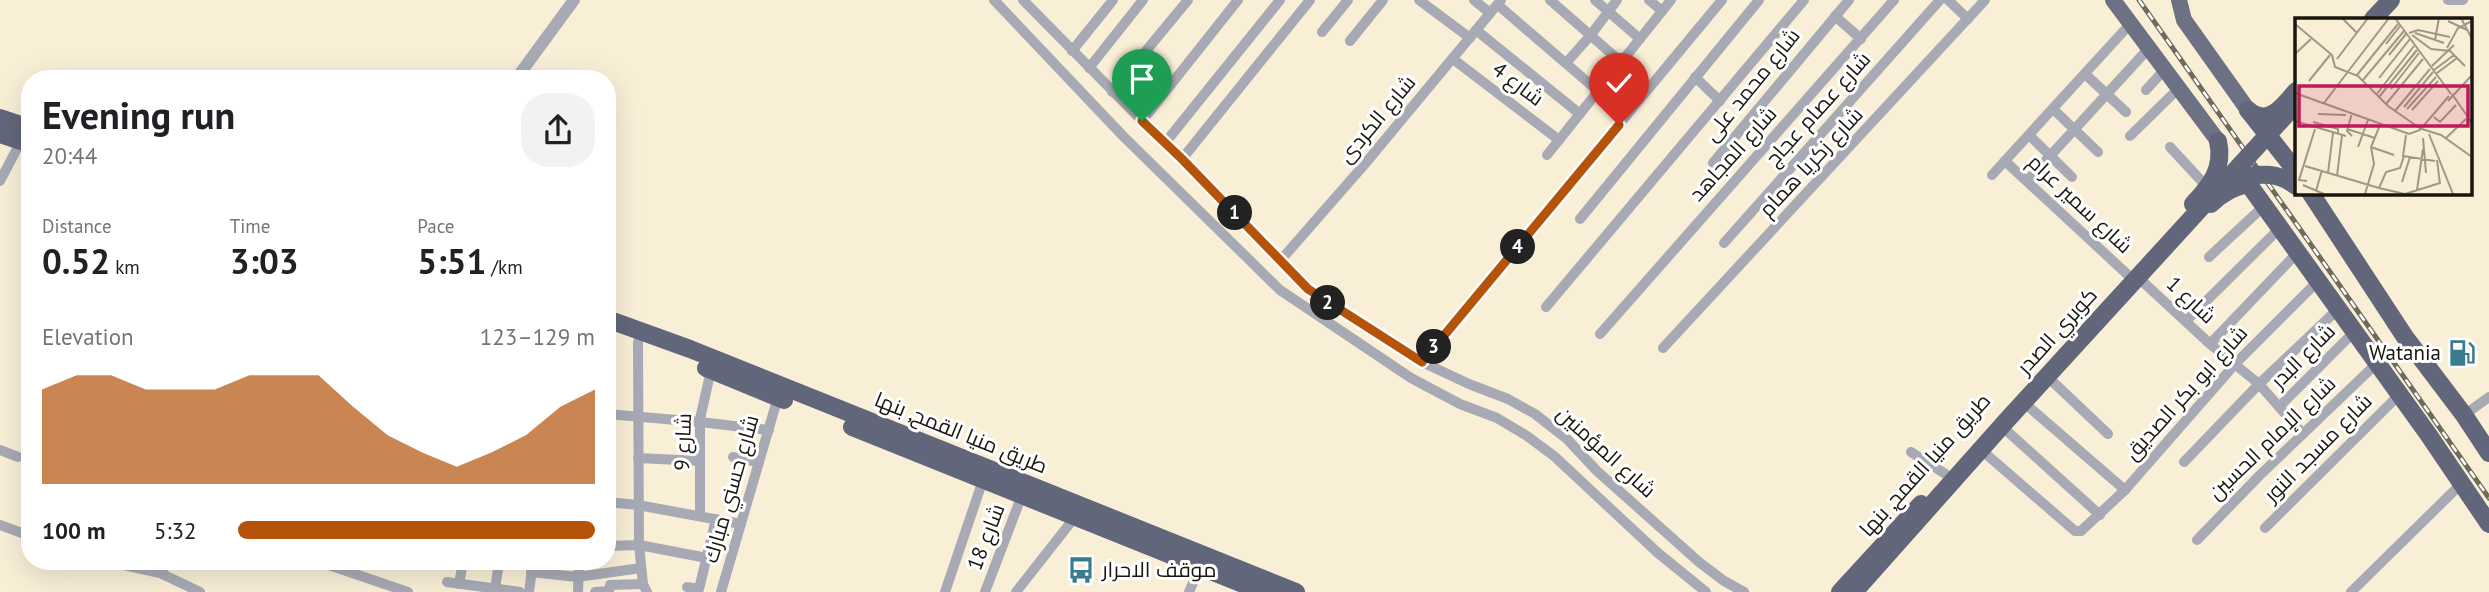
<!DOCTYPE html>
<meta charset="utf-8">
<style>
body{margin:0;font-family:"PT Sans",Cairo,sans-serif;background:#f2f2f2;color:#202124;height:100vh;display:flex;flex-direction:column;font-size:26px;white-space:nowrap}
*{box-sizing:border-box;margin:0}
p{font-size:23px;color:#757577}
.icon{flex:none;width:38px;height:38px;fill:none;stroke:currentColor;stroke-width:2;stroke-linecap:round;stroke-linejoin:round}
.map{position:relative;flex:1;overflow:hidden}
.side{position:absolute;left:21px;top:70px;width:595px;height:500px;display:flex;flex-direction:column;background:#fff;border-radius:28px;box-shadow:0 7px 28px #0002}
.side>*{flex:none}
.pin{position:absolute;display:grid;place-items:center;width:60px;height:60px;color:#fff;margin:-72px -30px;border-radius:50% 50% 50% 0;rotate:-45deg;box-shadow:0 0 7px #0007}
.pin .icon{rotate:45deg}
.km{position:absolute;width:35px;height:35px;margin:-18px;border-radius:50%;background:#222;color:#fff;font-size:19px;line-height:35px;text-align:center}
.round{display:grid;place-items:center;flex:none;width:74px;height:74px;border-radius:28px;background:#f2f2f2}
.head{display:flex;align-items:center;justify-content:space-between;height:119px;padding:0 21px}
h1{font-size:38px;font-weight:700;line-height:52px}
.figures{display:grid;grid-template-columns:repeat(3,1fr);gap:10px;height:119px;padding:7px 21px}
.figures div{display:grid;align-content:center}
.figures b{font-size:35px;font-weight:700}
.figures small{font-size:19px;font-weight:400}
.figures p{font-size:19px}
.chart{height:196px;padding:14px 21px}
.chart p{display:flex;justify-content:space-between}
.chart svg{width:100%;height:126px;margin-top:7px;fill:#b45309;opacity:.7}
ul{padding:0 21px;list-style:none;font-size:23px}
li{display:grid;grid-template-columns:112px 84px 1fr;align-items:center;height:52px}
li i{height:18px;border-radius:9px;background:#b45309}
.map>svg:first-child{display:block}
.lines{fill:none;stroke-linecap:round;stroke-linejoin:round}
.minor{stroke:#a7aab4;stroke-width:10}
.tertiary{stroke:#a7aab4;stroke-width:12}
.primary{stroke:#6c7183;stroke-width:16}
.trunk{stroke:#62667a;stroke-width:18}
.rail-casing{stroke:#716b5c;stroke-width:5}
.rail{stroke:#fff;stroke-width:2.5;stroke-dasharray:8;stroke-linecap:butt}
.trunk-bridge{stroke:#62667a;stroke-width:18}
.route-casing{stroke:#fff;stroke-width:14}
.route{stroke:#b45309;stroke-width:9}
.labels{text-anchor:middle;stroke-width:6;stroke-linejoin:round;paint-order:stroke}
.street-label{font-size:21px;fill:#1a170e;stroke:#fff}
.poi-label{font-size:21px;fill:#1a170e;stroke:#fff;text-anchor:end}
.inset-road{fill:none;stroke:#a09886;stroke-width:2}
.view{fill:#c2185b;fill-opacity:0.15;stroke:#c2185b;stroke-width:3.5}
.inset-edge{fill:none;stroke:#1a170e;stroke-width:3.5}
</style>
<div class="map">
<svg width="2489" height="592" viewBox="0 0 2489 592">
<rect width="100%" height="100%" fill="#f9eed6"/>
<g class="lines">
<g class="minor">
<path d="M 994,0 L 1123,136 L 1280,290 L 1411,378 L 1460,404 L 1497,418 L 1527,436 L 1554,456 L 1658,553 L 1706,592"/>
<path d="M 1023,0 L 1308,289 L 1422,362 L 1469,384 L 1508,399 L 1535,414 L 1567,439 L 1597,471 L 1699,562 L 1724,581 L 1744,592"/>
<path d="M 1419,0 L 1470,38"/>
<path d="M 1474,0 L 1490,13"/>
<path d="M 1550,0 L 1621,62"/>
<path d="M 1595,0 L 1640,39"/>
<path d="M 1649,0 L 1662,11"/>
<path d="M 1948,0 L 1968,19"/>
<path d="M 2448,0 L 2463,0"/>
<path d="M 1498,5 L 1598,91"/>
<path d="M 1835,16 L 1861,39"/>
<path d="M 1476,30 L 1580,114"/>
<path d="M 1322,32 L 1348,0"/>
<path d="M 1350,41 L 1383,0"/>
<path d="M 1072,51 L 1113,0"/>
<path d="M 1453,59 L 1559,140"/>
<path d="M 1566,63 L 1590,36 L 1617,0"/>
<path d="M 1089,68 L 1143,0"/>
<path d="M 2085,74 L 2126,112"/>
<path d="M 1695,77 L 1720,101"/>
<path d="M 2146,90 L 2165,69"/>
<path d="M 1112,92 L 1188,0"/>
<path d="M 2053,109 L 2098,152"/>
<path d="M 1142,121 L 1238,0"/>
<path d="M 2029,135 L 2072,177"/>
<path d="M 2130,136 L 2179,88"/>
<path d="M 1165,143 L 1280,0"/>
<path d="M 2170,147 L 2208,188"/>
<path d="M 1547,155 L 1671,0"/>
<path d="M 1182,159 L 1310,0"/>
<path d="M 2005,161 L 2128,275"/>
<path d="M 1713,163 L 1849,0"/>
<path d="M 1992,175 L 2131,23"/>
<path d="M 0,181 L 21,141"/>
<path d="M 2027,181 L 2149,48"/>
<path d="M 1580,219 L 1759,0"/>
<path d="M 1724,243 L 1940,0"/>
<path d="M 2209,257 L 2264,206"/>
<path d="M 1280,261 L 1364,165 L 1501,0"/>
<path d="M 2142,281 L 2210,344 L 2259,384 L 2303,434"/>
<path d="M 1546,307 L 1804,0"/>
<path d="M 2186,321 L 2280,228"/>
<path d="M 1600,334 L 1894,0"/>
<path d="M 638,342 L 639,545 L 643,584 L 647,592"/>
<path d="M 2210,344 L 2297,253"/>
<path d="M 1663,348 L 1985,0"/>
<path d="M 1422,362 L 1722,0"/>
<path d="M 2052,381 L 2108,434"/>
<path d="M 2280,406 L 2353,333"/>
<path d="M 2029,407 L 2125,490"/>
<path d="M 607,414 L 700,422 L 769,430"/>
<path d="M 2464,415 L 2489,397"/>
<path d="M 2007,431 L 2100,515"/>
<path d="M 0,450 L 18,457"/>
<path d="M 1911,452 L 1947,475"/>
<path d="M 1986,454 L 2075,531 L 2081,531 L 2125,490 L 2236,363 L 2317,282"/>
<path d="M 733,457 L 759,462"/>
<path d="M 638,458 L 700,461"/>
<path d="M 2184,462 L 2259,384 L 2337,310"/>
<path d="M 607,502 L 638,505 L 741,524"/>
<path d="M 700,516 L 700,419 L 711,370"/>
<path d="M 0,525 L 30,536"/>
<path d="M 2265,528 L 2399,395"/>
<path d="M 2197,540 L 2260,475 L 2376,364"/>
<path d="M 607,546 L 639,545 L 707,558"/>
<path d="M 110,562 L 160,573 L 200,592"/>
<path d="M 320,562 L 408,592"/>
<path d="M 531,572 L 577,577 L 641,568"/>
<path d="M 160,573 L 168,562"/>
<path d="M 447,582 L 520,592"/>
<path d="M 459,584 L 463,562"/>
<path d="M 687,587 L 699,589 L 716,519"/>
<path d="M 495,589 L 499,562"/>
<path d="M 529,592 L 533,562"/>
<path d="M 578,592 L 579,562"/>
<path d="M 595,592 L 609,591 L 610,585 L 643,584"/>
<path d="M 721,592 L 778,397"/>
<path d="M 945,592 L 983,480"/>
<path d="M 985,592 L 1022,495"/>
<path d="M 1016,592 L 1075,517"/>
<path d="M 1189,592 L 1200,567"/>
<path d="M 2351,592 L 2461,484"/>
</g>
<path class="tertiary" d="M 516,79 L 574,0"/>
<g class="primary">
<path d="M 2113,0 L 2218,141"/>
<path d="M 2179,0 L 2184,20 L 2248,110"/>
</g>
<g class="trunk">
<path d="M 2373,19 L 2391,0"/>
<path d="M 2248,110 L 2296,171"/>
<path d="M 2248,110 C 2268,128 2284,105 2296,91"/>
<path d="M 0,118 L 30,128"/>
<path d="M 0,134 L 30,144"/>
<path d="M 2242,175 L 2428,434 L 2489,524"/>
<path d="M 2310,192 L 2405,337 L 2464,415 L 2489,453"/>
<path d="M 2193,204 C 2211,185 2224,168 2218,141"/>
<path d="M 2211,204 C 2222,193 2233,186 2249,184"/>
<path d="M 607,319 L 690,349 L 1296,592"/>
<path d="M 706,368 L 784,400"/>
<path d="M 852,427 L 1263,592"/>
<path d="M 1840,592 L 1921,504"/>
</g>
<defs>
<path id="rail" d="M 2139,0 L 2489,498"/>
</defs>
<use href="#rail" class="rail-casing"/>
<use href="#rail" class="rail"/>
<g class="trunk-bridge">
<path d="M 2223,179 C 2249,176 2274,168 2296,186"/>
<path d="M 1854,592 L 2007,420 L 2296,104"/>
</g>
</g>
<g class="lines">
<defs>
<path id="route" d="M 1142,121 L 1182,159 L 1308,289 L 1422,362 L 1619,125"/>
</defs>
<use href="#route" class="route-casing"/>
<use href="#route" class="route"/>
</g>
<defs>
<symbol id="fuel-bare" viewBox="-9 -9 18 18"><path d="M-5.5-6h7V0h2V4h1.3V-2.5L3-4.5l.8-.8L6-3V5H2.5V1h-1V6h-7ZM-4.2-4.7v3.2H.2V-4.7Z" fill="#3a7b8d" stroke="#fff" stroke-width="2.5" paint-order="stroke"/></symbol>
<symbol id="bus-bare" viewBox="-9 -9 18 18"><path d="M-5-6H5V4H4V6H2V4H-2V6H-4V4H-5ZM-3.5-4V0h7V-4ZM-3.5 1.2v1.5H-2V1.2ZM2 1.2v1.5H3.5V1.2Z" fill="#3a7b8d" stroke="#fff" stroke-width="2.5" paint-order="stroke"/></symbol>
</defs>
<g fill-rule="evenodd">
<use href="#fuel-bare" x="2443" y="334" width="38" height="38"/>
<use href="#bus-bare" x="1062" y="551" width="38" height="38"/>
</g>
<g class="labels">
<g class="street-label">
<text transform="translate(1518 84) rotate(37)" y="7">شارع 4</text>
<text transform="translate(1752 85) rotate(-51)" y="7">شارع محمد على</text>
<text transform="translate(1818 109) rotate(-48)" y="7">شارع عصام عجاج</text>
<text transform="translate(1377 119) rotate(-50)" y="7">شارع الكردى</text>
<text transform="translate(1733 154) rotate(-48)" y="7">شارع المجاهد</text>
<text transform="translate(1811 162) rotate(-47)" y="7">شارع زكريا همام</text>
<text transform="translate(2080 204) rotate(43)" y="7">شارع سمير عرام</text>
<text transform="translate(2191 300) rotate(43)" y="7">شارع 1</text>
<text transform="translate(2057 331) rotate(-48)" y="7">كوبري الصدر</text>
<text transform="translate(2303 356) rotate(-45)" y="7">شارع البدر</text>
<text transform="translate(2186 393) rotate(-48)" y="7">شارع ابو بكر الصديق</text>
<text transform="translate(961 433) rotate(22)" y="7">طريق منيا القمح, بنها</text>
<text transform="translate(2272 438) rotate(-44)" y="7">شارع الإمام الحسين</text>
<text transform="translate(683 442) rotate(-88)" y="7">شارع 9</text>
<text transform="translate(2318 448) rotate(-45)" y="7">شارع مسجد النور</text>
<text transform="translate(1606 452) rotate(42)" y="7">شارع المؤمنين</text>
<text transform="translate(1925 465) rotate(-48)" y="7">طريق منيا القمح, بنها</text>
<text transform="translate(731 489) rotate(-74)" y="7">شارع حسني مبارك</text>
<text transform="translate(986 537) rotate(-69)" y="7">شارع 18</text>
</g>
<g class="poi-label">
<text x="2441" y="360">Watania</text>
<text x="1102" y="577" text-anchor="start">موقف الاحرار</text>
</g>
</g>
<g transform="translate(2295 18)">
<rect width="177" height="177" fill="#f9eed6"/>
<path class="inset-road" d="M 47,0 L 62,15M 100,0 L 156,76M 166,0 L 176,19M 153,3 L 172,12M 0,6 L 37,37 L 40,49 L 63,58 L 93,88 L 126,111M 114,15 L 123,12 L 155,19M 120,15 L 149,25M 117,17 L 136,31 L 155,33 L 170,48M 140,22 L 144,0M 91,26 L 105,8M 152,30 L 163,10 L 177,3M 0,36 L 16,21M 94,37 L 111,16M 42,41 L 73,0M 137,48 L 159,27M 139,52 L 159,37M 142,55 L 162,40M 62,57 L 103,6M 84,60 L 115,21M 68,62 L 109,13M 14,63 L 35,37M 96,71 L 124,35M 0,75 L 114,116 L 125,112 L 154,78M 157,76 L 177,105M 81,77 L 119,28M 84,79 L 122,32M 153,83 L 177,57M 29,85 L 94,0M 91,86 L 128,41M 109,89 L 138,54M 112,91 L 141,59M 117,92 L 143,63M 100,93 L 135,51M 57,95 L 52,113 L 57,118M 23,96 L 51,97M 139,99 L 145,104 L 161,87M 0,103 L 51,118M 18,104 L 43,111 L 43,116M 52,111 L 80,120M 127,111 L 146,117 L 177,139M 134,116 L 158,176M 111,117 L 108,138 L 140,143M 128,120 L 131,155M 151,120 L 171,101M 63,129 L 73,102M 76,129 L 99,137M 109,138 L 105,150 L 91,154 L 84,170 L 110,176 L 145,165M 142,142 L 145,166M 10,148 L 84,170M 33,155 L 38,115M 42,158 L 47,117M 12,163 L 4,162 L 20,111M 107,164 L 115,139M 8,167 L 29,176M 122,172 L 128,131M 21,173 L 27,152M 70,176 L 79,146 L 76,129 L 85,107"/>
<path class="view" d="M 4,68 L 173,68 L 173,108 L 4,108 Z"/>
<rect width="177" height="177" class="inset-edge"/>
</g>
</svg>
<div class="pin" style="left:1142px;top:121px;background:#1e9e55"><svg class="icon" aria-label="arrive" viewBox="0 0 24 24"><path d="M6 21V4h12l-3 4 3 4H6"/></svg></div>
<div class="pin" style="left:1619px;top:125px;background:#d93025"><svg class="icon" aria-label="check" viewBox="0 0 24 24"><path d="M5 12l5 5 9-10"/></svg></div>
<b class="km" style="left:1235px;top:213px">1</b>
<b class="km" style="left:1328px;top:303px">2</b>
<b class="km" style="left:1434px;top:347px">3</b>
<b class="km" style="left:1518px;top:247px">4</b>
<section class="side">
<div class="head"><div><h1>Evening run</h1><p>20:44</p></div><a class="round"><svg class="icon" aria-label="share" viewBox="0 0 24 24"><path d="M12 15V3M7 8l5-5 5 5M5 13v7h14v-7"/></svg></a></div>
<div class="figures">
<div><p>Distance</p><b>0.52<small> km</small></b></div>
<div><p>Time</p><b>3:03</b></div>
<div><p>Pace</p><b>5:51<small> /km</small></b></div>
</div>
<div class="chart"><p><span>Elevation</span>123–129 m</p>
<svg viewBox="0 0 160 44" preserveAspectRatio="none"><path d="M0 44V11L10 6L20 6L30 11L40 11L50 11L60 6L70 6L80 6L90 17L100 27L110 33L120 38L130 33L140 27L150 17L160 11V44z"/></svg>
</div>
<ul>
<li><b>100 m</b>5:32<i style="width:100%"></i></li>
</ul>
</section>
</div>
